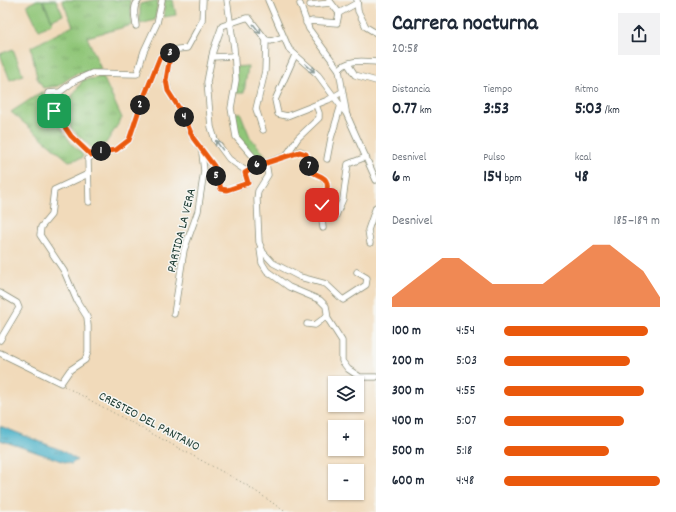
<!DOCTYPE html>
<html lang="es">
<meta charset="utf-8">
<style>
body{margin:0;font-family:Dekko,sans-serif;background:#f2f2f3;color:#1f2937;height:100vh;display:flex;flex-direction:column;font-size:15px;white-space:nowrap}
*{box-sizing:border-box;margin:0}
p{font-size:13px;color:#747a83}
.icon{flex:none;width:22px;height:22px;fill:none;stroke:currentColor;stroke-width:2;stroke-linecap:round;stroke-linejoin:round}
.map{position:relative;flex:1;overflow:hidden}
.side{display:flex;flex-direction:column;background:#fff;width:300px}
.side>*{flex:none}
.tools{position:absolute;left:328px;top:376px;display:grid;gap:8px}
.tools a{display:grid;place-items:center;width:36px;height:36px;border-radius:0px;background:#fff;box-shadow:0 1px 3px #0004;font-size:20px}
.pin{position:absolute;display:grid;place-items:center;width:34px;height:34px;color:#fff;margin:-17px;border-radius:8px;box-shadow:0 2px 6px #0006}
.km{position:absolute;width:20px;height:20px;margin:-10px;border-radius:50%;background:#222;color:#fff;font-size:11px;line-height:20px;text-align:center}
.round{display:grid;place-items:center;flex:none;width:42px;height:42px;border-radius:0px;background:#f2f2f3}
.overview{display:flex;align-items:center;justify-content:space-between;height:68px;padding:0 16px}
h1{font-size:22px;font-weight:700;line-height:30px}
.metrics{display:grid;grid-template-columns:repeat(3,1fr);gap:6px;height:68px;padding:4px 16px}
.metrics div{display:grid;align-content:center}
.metrics b{font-size:17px;font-weight:700}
.metrics small{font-size:11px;font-weight:400}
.metrics p{font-size:11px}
.chart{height:112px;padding:8px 16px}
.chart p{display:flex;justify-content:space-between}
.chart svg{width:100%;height:72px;margin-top:4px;fill:#ea580c;opacity:.7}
ul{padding:0 16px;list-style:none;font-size:13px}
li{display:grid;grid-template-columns:64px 48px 1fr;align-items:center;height:30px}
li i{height:10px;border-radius:5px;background:#ea580c}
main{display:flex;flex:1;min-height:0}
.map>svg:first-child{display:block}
.grass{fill:url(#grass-tufts);stroke:#588256}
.pitch{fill:#90c678;stroke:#588256}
.water{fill:url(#water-ripples);stroke:#35787e}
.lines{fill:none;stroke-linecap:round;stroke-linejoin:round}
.minor-casing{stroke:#888c77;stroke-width:7}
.path{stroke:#888c77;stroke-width:1;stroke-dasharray:1 3;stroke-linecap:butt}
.minor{stroke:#fff;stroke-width:5.5}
.oneway{stroke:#8f9e9a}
.route-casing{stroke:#fff;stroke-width:8}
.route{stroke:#ea580c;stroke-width:5}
.labels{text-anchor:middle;stroke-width:3;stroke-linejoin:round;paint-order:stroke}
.street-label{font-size:13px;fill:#1f3d34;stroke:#f6f6f2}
</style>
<main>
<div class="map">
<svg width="376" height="512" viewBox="0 0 376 512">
<defs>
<pattern id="grass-tufts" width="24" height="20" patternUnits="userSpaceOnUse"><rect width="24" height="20" fill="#90c678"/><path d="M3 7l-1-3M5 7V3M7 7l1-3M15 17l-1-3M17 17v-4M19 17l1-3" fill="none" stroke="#75a263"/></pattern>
<pattern id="water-ripples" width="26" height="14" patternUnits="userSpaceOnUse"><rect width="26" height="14" fill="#4bb2c9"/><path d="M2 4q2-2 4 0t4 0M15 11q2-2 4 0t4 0" fill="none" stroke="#3e92a4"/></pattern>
</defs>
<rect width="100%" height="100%" fill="#f6f6f2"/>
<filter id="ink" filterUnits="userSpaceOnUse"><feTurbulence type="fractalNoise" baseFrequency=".025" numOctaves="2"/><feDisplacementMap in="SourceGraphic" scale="8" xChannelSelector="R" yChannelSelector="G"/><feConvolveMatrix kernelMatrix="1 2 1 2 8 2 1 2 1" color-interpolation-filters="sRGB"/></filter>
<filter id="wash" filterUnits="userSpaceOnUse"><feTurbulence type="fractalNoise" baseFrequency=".012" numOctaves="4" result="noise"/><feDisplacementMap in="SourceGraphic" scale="16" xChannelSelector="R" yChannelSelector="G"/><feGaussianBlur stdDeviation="0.9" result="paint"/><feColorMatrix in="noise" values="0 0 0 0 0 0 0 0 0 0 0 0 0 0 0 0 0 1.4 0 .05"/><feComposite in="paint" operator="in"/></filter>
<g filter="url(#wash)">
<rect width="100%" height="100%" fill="#f1daba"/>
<g class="grass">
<path d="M 62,0 L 130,0 L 132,25 L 87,37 L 101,69 L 75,74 L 58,86 L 43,88 L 37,78 L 31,47 L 73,26 Z"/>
<path d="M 158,0 L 155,20 L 140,24 L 140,4 Z"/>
<path d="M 164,0 L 173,0 L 176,15 L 164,17 Z"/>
<path d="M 248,66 L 244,93 L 234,93 L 235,67 Z"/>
<path d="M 103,77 L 122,118 L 106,143 L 93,149 L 72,129 L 55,97 L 67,104 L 83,80 Z"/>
<path d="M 43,91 L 44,103 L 71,143 L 83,155 L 82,158 L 69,161 L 11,112 Z"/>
<path d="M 240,112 L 250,137 L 271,162 L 261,163 L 236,137 L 232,115 Z"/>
</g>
<g class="pitch">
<path d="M 37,0 L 42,0 L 53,23 L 39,30 L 27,5 Z"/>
<path d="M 43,0 L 56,0 L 63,15 L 52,20 Z"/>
<path d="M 13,49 L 23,75 L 10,80 L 0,54 Z"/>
</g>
<path class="water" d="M 0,426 L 61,450 L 77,460 L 71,464 L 0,440 Z"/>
</g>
<g filter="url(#ink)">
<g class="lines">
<defs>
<g id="minor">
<path d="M 227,0 L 234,48 L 236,80 L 231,108 L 236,137 L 257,161 L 266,163 L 300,151 L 304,153 L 311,171 L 324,178 L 327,184 L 328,190 L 321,210 L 323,228"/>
<path d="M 268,0 L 289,49 L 318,75 L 346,113 L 376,180"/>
<path d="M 329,0 L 339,13"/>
<path d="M 357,0 L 358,11 L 366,27 L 376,33"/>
<path d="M 300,4 L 309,29 L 339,70"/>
<path d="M 310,5 L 331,3"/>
<path d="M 306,23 L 312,21 L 337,23 L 339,13 L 357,3"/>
<path d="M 136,26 C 135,17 132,6 139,0"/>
<path d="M 171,50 L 166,79 L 168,91 L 184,116 L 193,138 L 213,166 L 221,189 L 227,190 L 248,183 L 245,173 L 255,167 L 257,161"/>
<path d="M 295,55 L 275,100 L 278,114 L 287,116 L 328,100 L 342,92"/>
<path d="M 212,57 L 235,56"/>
<path d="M 348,64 L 355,75 L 376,81"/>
<path d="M 346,111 L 339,70 C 347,59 363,61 376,62"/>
<path d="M 263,130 L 256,109 L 265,71 L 266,40"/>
<path d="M 91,155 C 78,144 46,111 48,93 L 60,92 L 74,81 L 92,73 L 137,74 L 144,51 L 157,23 L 162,0"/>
<path d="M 286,156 L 298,138 L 319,118 L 319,113 L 316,105"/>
<path d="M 327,159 L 331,138 L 341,105"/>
<path d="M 266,163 L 268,175 L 258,191 L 257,199 L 259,242 L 263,252 L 273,263 L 300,277 L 326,284 L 343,300 L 366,285 L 367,278 L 357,272"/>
<path d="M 246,171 L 229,159 L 215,140 L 211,127 L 207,82 L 213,51 L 222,26 L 246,18 L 249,18 L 266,40 L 271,41 L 283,37"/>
<path d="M 89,202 L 88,159 L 96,153 L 116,150 L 129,140 L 140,107 L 160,57 L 171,50 L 187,48 L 202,21 L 203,0"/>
<path d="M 335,218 L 343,199 L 348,164 L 366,157"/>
<path d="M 370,243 L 368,230 L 376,207"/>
<path d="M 260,249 L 262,263 L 267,271 L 289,287 L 320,300 L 326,306 L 328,319 L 342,341 L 342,361 L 348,369 L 360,377 L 376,377"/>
<path d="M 0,293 L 17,303 L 19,308 L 0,340"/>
<path d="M 174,314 L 184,250 L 198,211 L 204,171 L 202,153"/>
<path d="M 307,324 L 315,325 L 327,316"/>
<path d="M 0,353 L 61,383 L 70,370 L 85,360 L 88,352 L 88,326 L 87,317 L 77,301 L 64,271 L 40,235 L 41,227 L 51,215 L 54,190 L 88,174"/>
</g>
</defs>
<use href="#minor" class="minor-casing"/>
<path class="path" d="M 64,386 L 245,484 L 286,512"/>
<use href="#minor" class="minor"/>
</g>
<defs><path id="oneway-shaft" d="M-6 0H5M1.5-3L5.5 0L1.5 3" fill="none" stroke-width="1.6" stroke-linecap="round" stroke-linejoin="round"/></defs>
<g class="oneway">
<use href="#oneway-shaft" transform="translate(257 29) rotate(52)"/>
<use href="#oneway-shaft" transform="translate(310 68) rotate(41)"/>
<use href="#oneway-shaft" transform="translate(219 145) rotate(-126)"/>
</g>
</g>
<g class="lines" filter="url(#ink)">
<defs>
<path id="route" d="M 54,111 L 71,136 L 91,155 L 100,152 L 116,150 L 129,140 L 140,107 L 160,57 L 171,50 L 166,80 L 168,91 L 184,116 L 193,138 L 214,166 L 221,189 L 227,190 L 248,183 L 245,173 L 255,167 L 257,161 L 266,163 L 300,152 L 306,154 L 311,171 C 315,174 318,175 322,177 C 333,183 324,197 322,205"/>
</defs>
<use href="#route" class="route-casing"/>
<use href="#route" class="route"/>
</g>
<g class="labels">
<g class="street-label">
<text transform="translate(180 230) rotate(-76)" y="5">PARTIDA LA VERA</text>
<text transform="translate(150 420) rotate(28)" y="5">CRESTEO DEL PANTANO</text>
</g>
</g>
</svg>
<div class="tools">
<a><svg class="icon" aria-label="layers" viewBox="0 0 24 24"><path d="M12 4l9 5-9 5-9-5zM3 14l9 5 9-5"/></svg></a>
<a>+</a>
<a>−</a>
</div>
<div class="pin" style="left:54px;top:111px;background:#1e9e55"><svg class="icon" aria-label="arrive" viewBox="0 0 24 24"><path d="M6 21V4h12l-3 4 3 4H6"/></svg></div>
<div class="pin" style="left:322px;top:205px;background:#d93025"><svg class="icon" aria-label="check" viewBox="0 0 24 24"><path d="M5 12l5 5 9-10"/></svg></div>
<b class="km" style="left:101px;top:151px">1</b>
<b class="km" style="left:140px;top:105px">2</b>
<b class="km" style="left:170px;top:53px">3</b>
<b class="km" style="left:184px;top:117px">4</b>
<b class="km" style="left:216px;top:176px">5</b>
<b class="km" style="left:257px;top:165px">6</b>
<b class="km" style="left:309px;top:166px">7</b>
</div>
<section class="side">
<div class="overview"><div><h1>Carrera nocturna</h1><p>20:58</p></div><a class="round"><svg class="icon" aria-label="share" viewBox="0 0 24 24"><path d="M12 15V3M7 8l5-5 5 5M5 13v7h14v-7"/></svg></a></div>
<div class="metrics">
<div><p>Distancia</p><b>0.77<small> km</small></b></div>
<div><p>Tiempo</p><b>3:53</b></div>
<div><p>Ritmo</p><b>5:03<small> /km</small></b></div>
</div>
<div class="metrics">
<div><p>Desnivel</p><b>6<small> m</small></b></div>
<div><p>Pulso</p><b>154<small> bpm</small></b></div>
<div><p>kcal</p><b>48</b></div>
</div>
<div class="chart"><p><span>Desnivel</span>185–189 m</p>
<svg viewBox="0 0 160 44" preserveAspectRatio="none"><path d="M0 44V38L10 30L20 22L30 14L40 14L50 22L60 30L70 30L80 30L90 30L100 22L110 14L120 6L130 6L140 14L150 22L160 38V44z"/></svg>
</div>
<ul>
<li><b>100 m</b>4:54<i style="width:92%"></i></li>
<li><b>200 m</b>5:03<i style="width:81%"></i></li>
<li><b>300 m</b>4:55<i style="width:90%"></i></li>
<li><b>400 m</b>5:07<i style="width:77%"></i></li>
<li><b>500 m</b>5:18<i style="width:67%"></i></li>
<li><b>600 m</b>4:48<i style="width:100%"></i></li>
</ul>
</section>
</main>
